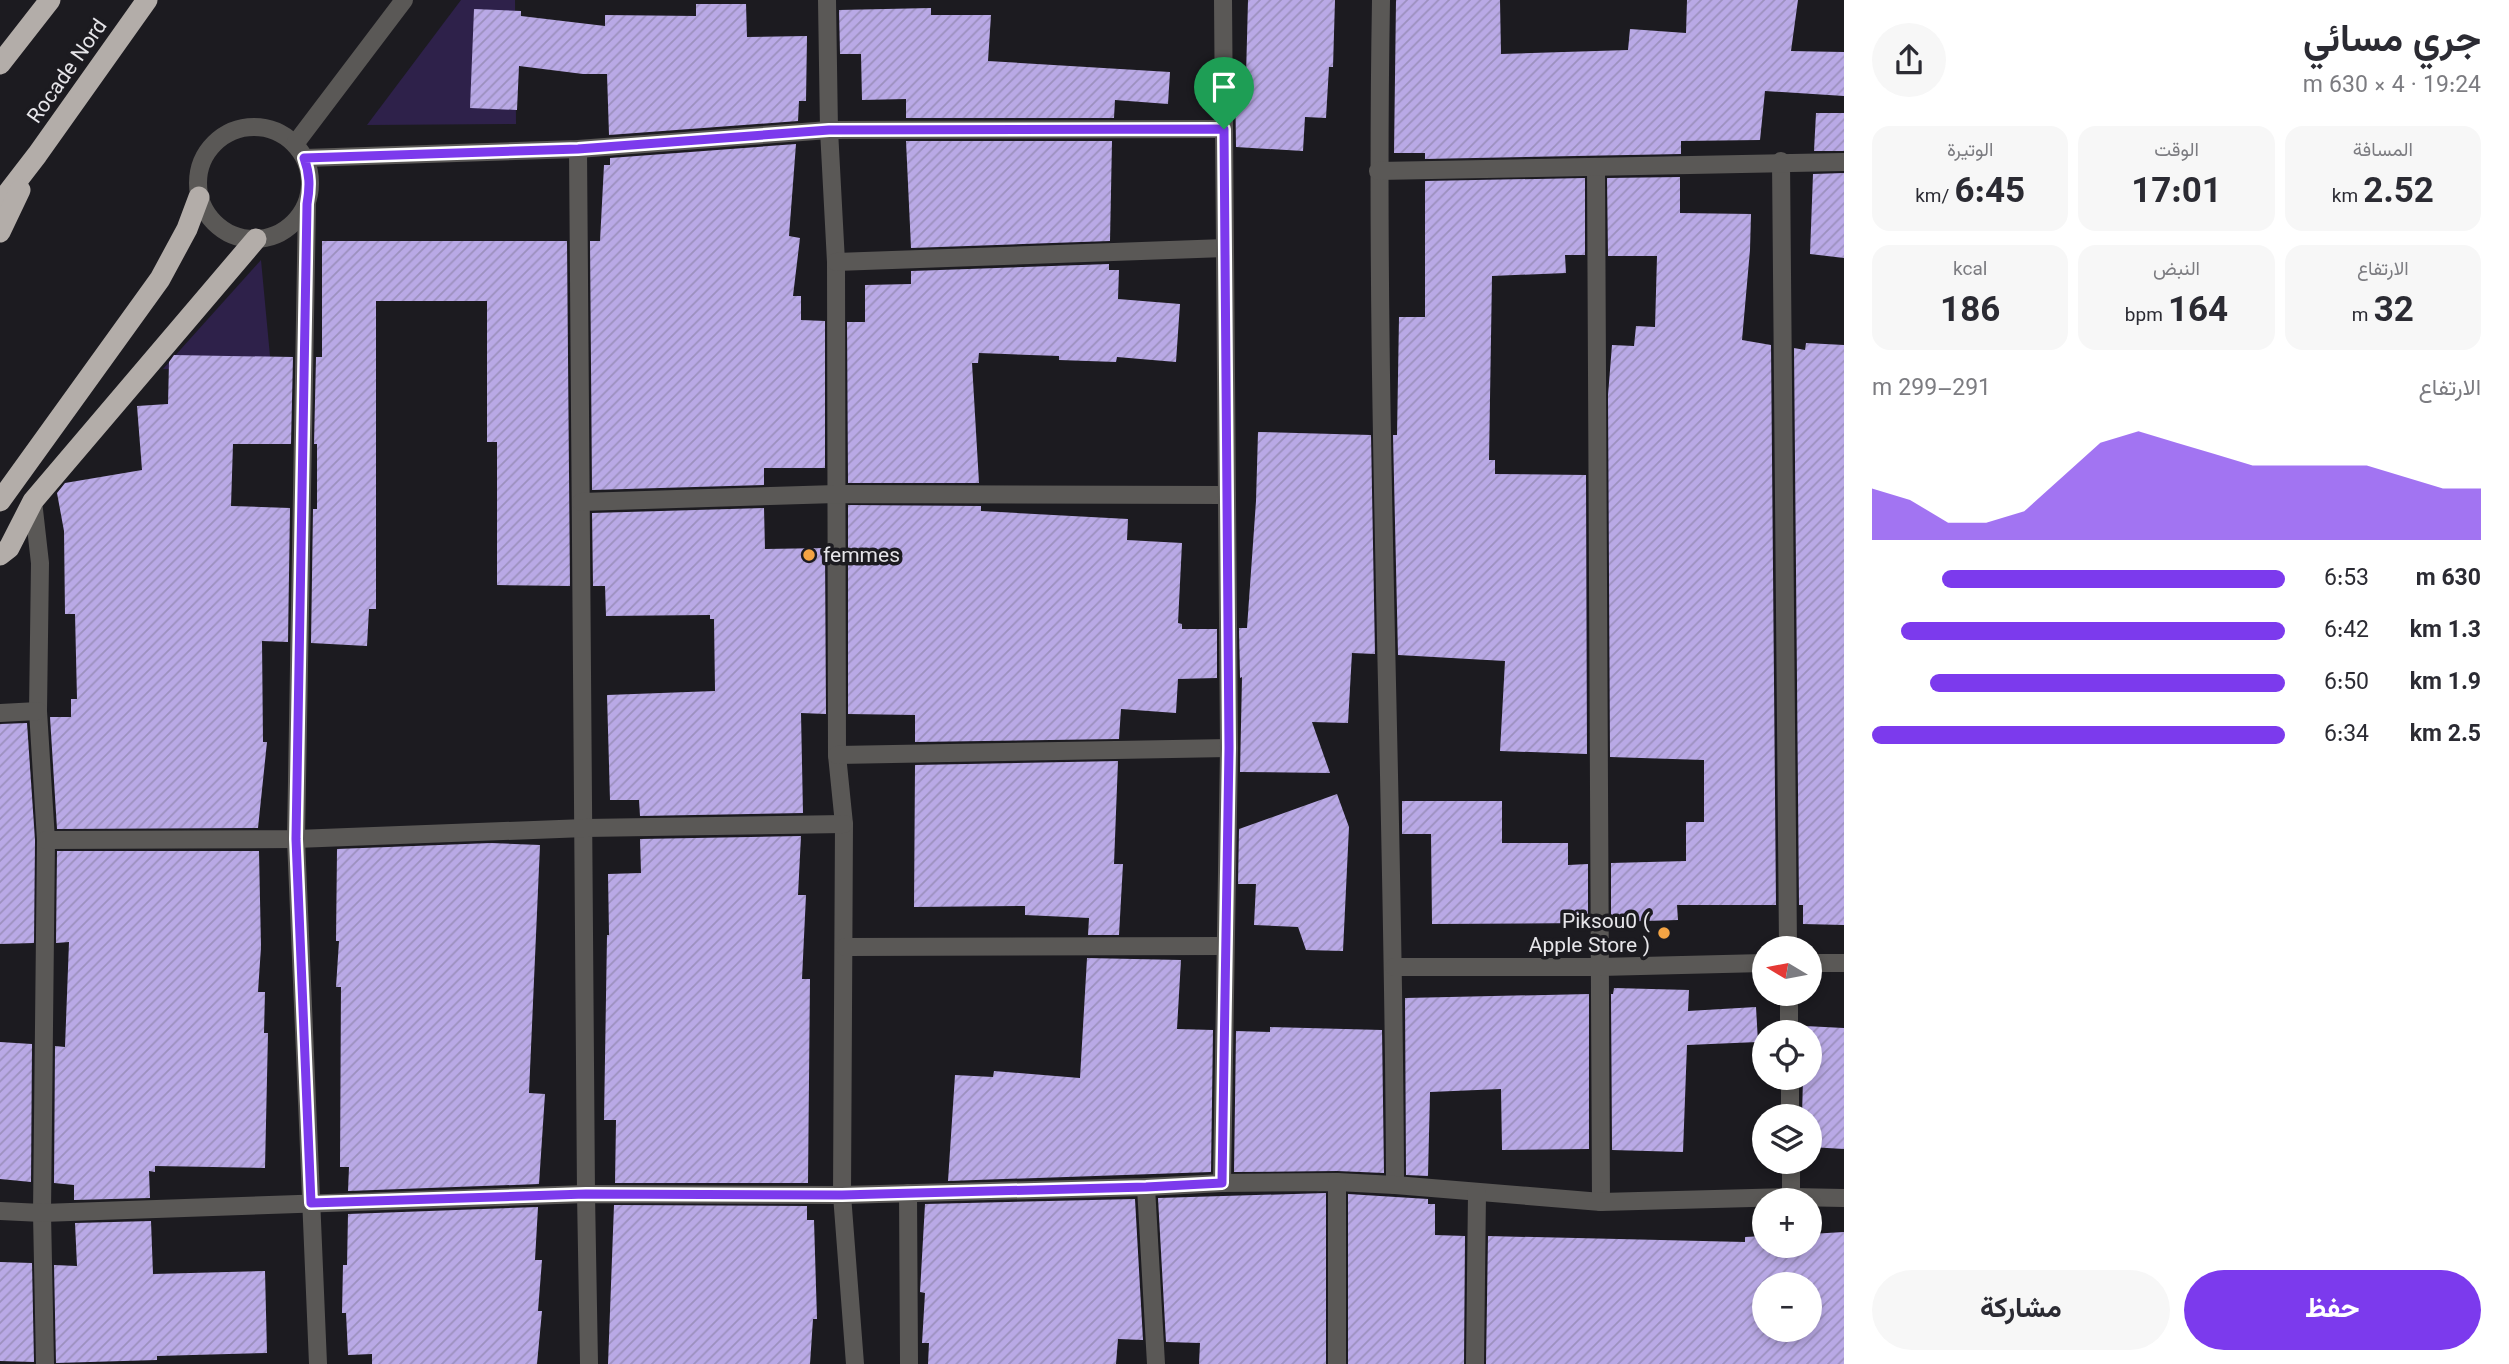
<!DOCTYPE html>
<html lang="ar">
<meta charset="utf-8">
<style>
body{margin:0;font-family:Georgia,Vazirmatn,serif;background:#f7f7f7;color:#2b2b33;direction:rtl;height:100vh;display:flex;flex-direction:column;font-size:26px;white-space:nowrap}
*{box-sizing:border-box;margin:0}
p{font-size:23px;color:#7c7c81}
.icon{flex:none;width:38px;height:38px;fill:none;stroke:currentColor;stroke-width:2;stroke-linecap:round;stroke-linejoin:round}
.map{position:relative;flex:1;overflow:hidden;direction:ltr}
.side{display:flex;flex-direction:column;background:#fff;width:665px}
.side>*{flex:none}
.needle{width:46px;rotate:280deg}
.controls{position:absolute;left:1752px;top:936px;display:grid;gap:14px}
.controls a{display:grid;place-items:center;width:70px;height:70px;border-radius:50%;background:#fff;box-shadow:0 4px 10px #0003;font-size:35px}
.pin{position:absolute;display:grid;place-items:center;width:60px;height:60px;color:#fff;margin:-72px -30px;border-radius:50% 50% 50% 0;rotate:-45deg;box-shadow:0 0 7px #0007}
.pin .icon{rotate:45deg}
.round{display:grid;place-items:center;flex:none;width:74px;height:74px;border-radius:37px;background:#f7f7f7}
.overview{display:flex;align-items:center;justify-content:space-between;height:119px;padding:0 28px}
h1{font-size:38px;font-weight:700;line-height:52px}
.figures{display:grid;grid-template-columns:repeat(3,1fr);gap:10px;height:119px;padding:7px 28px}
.figures div{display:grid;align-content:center;border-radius:18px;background:#f7f7f7;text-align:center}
.figures b{font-size:35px;font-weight:700}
.figures small{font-size:19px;font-weight:400}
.figures p{font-size:19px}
.chart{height:196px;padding:14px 28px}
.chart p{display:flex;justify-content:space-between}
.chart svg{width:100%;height:126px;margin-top:7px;fill:#7c3aed;opacity:.7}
.action{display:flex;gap:14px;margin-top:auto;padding:14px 28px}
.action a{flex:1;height:80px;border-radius:42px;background:#7c3aed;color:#fff;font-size:28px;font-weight:700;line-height:80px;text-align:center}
.action a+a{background:#f7f7f7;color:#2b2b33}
ul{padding:0 28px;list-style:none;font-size:23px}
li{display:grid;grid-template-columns:112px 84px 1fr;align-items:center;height:52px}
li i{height:18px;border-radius:9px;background:#7c3aed}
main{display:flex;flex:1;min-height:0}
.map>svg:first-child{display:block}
.green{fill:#2e214a}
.building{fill:url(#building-hatch);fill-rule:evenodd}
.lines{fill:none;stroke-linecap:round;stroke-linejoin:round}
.minor{stroke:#5a5856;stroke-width:18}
.motorway{stroke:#b3ada9;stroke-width:21}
.route-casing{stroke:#fff;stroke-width:14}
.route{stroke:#7c3aed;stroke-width:9}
.poi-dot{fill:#f4a444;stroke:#1c1b20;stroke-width:2.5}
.labels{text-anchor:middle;stroke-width:7;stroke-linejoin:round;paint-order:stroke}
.street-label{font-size:21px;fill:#e6e5e9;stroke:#1c1b20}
.poi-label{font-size:21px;fill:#e6e5e9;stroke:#1c1b20;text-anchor:start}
</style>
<main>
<section class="side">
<div class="overview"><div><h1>جري مسائي</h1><p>19:24 · 4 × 630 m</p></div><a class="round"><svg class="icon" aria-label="share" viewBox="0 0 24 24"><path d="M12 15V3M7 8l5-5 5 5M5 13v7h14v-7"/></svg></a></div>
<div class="figures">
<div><p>المسافة</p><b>2.52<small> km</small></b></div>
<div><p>الوقت</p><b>17:01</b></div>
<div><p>الوتيرة</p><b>6:45<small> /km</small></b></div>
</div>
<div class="figures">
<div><p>الارتفاع</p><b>32<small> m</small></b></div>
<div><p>النبض</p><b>164<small> bpm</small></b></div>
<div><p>kcal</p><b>186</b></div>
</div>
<div class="chart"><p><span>الارتفاع</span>291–299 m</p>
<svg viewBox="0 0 160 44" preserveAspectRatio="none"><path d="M0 44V26L10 30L20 38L30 38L40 34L50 22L60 10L70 6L80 10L90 14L100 18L110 18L120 18L130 18L140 22L150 26L160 26V44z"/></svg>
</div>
<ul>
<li><b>630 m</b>6:53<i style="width:83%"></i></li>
<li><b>1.3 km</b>6:42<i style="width:93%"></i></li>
<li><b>1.9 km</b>6:50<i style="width:86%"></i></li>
<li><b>2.5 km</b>6:34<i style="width:100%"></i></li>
</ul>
<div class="action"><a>حفظ</a><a>مشاركة</a></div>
</section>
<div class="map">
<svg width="1844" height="1364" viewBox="0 0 1844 1364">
<defs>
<pattern id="building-hatch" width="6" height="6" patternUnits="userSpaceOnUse" patternTransform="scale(1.75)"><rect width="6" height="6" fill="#b9a9e6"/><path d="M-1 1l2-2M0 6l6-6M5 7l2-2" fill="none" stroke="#9c90be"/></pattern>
</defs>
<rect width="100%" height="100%" fill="#1c1b20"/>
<g class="green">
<path d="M 461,0 L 515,0 L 516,124 L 367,125 Z"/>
<path d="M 261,260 L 271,367 L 163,369 Z"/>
</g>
<g class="building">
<path d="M 1248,0 L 1335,0 L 1333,67 L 1329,67 L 1326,118 L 1305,117 L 1303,151 L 1236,147 L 1235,75 L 1246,76 Z"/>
<path d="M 1396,0 L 1500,0 L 1501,54 L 1628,50 L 1630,29 L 1686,33 L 1687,0 L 1798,0 L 1791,51 L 1844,52 L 1844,96 L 1765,91 L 1760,140 L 1681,141 L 1681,154 L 1425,159 L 1425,153 L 1394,153 Z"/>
<path d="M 696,4 L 746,4 L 747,37 L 807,36 L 806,101 L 799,101 L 798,121 L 609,135 L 607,74 L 583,74 L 519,66 L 517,110 L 470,108 L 474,9 L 521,11 L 521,16 L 605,26 L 605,15 L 696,16 Z"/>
<path d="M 931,8 L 931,15 L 991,15 L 988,61 L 1170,72 L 1168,104 L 1115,100 L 1114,118 L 906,118 L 906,99 L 862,100 L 861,54 L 840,54 L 839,10 Z"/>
<path d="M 1816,113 L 1844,113 L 1844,151 L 1814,151 Z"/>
<path d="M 906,141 L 1112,141 L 1110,241 L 911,248 Z"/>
<path d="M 796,144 L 789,236 L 800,238 L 793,296 L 801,296 L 801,320 L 825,321 L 825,468 L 764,468 L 764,485 L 592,490 L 590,241 L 600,241 L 604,165 L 610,165 L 610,158 Z"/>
<path d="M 1844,173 L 1844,258 L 1810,254 L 1813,174 Z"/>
<path d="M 1680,177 L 1680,213 L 1751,214 L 1750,250 L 1742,340 L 1771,345 L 1776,905 L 1677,905 L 1678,920 L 1611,922 L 1611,863 L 1686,861 L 1686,822 L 1704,822 L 1704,760 L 1610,757 L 1608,395 L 1612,345 L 1634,346 L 1636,326 L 1655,327 L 1657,256 L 1608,256 L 1607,178 Z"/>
<path d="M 1585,178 L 1585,255 L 1565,255 L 1566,273 L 1492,276 L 1489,460 L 1495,460 L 1495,474 L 1586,475 L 1587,754 L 1500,751 L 1505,661 L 1398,655 L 1393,435 L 1397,435 L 1399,317 L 1425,317 L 1425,181 Z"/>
<path d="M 322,241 L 567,241 L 570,586 L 497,585 L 497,442 L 487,442 L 487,301 L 376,301 L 376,609 L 369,609 L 367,646 L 311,643 L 313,509 L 317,509 L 317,444 L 314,444 L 316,357 L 322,357 Z"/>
<path d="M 1109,264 L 1109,270 L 1119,270 L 1118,299 L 1180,304 L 1176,362 L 1117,357 L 1116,362 L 1059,360 L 1059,356 L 979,353 L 978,363 L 972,363 L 979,483 L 848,483 L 847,322 L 865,322 L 865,285 L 911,284 L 911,271 Z"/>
<path d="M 1806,343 L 1844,345 L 1844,925 L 1803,924 L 1803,905 L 1799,905 L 1794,348 L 1805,350 Z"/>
<path d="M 174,355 L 293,357 L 291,444 L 233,444 L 231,506 L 290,508 L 288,642 L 262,641 L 263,742 L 267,742 L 258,828 L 57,829 L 50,717 L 71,717 L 71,699 L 77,699 L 75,614 L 65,614 L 64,531 L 57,493 L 65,483 L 142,470 L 137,406 L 168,404 L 169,362 Z"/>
<path d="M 1258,432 L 1371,435 L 1375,654 L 1352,653 L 1348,723 L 1312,722 L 1330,773 L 1240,772 L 1242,677 L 1240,678 L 1239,628 L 1247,628 L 1256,501 Z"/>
<path d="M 848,505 L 981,506 L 981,511 L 1128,519 L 1127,540 L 1182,543 L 1178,623 L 1182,624 L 1182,629 L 1217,629 L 1217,678 L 1178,679 L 1176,713 L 1121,709 L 1119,739 L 915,742 L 915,715 L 848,714 Z"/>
<path d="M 764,508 L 765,549 L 825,548 L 826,714 L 801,713 L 803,813 L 640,816 L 639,800 L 610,800 L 607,695 L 715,691 L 714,619 L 710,619 L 710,615 L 606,616 L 605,586 L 593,586 L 592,513 Z"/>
<path d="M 27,723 L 35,840 L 34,943 L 0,944 L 0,724 Z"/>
<path d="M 1118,761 L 1114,864 L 1123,864 L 1119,935 L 1088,935 L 1089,918 L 1025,915 L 1025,906 L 914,907 L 915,765 Z"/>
<path d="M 1337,794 L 1349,827 L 1343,951 L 1306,950 L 1298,927 L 1254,925 L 1256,884 L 1238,884 L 1239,829 Z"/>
<path d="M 1402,801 L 1502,801 L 1502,843 L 1568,843 L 1568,865 L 1588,864 L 1588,923 L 1432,924 L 1431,834 L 1402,834 Z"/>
<path d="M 801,836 L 798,895 L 806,895 L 802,979 L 810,979 L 808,1183 L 615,1183 L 616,1120 L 604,1120 L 607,935 L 609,935 L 608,874 L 641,873 L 640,839 Z"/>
<path d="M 491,843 L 540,845 L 529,1093 L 545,1094 L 539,1184 L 348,1191 L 349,1167 L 340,1167 L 341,987 L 336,987 L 339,941 L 336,941 L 337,849 Z"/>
<path d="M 57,851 L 259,851 L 261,947 L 258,992 L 265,992 L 264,1033 L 268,1033 L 265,1168 L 155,1166 L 155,1172 L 149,1171 L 150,1198 L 74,1200 L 74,1185 L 54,1183 L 55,1046 L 65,1047 L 69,942 L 56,943 Z"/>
<path d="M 1087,958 L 1181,960 L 1177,1029 L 1213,1030 L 1211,1172 L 948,1181 L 955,1075 L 993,1077 L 994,1071 L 1080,1078 Z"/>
<path d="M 1614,988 L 1689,990 L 1688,1011 L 1756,1007 L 1758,1042 L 1687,1045 L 1683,1152 L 1612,1150 L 1611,994 L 1613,994 Z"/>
<path d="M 1589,994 L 1589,1149 L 1502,1150 L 1501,1089 L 1430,1092 L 1428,1176 L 1406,1175 L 1405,998 Z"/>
<path d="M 1805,1026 L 1844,1028 L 1844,1149 L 1810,1147 L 1810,1116 L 1802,1116 L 1803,1078 L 1810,1078 L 1810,1032 L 1805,1032 Z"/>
<path d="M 1270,1027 L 1382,1030 L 1384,1173 L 1337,1171 L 1234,1172 L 1236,1031 L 1270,1032 Z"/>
<path d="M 0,1042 L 32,1044 L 31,1182 L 0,1179 Z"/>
<path d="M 1326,1193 L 1326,1364 L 1199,1364 L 1200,1343 L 1166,1342 L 1158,1198 Z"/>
<path d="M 1348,1194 L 1428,1199 L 1428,1204 L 1435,1204 L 1435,1235 L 1465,1236 L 1464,1364 L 1348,1364 Z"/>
<path d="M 1135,1199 L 1143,1340 L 1118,1339 L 1116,1364 L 928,1364 L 929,1343 L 922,1343 L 925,1293 L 920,1292 L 925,1204 Z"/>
<path d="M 614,1205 L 807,1206 L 807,1220 L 814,1220 L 817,1319 L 813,1319 L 810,1364 L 608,1364 Z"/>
<path d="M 538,1207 L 535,1260 L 542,1260 L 538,1311 L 542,1311 L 537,1364 L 372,1364 L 372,1354 L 348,1355 L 346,1313 L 342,1313 L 343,1265 L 347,1265 L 348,1214 Z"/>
<path d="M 151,1221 L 153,1274 L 265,1271 L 267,1353 L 157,1356 L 157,1360 L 56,1363 L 54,1265 L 77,1266 L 75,1223 Z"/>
<path d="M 1844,1232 L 1844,1364 L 1486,1364 L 1488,1236 L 1745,1242 L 1745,1237 L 1764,1236 L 1764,1246 L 1810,1246 L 1810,1234 ZM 1764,1284 L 1810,1284 L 1810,1330 L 1764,1330 Z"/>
<path d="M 0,1262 L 32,1263 L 34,1362 L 0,1361 Z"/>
</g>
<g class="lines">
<g class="minor">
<path d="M 827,0 L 829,130 L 836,262 L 837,755 L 844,824 L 842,1195 L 855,1364"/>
<path d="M 1381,0 C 1374,395 1394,790 1395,1185"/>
<circle cx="254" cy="183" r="56"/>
<path d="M 295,144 L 404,0"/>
<path d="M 578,149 L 586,1194 L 589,1364"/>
<path d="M 305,158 L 578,149 L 829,130 L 1224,129"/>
<path d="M 1781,161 L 1788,948"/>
<path d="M 1596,167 L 1601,1202"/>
<path d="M 1378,171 L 1844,162"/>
<path d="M 307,203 L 296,839 L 318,1364"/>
<path d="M 836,262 L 1225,248"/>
<path d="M 33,501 L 40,563 L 38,711 L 46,840 L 42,1213 L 45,1364"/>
<path d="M 581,502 L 836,494 L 1227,495"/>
<path d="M 0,713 L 38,711"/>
<path d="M 837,755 L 1229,748"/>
<path d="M 46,840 L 296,839 L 585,828 L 844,824"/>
<path d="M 845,947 L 1225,946"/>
<path d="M 1810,963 L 1844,963"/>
<path d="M 1394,967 L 1600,967 L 1764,963"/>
<path d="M 1789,994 L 1789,1032"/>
<path d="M 1790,1078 L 1790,1116"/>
<path d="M 1791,1162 L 1791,1197"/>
<path d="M 1222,1183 L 1229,748 L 1223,0"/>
<path d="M 1146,1187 L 1156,1364"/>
<path d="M 908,1193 L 909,1364"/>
<path d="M 0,1211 L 42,1213 L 586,1194 L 842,1195 L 1146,1187 L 1222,1183 L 1337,1182 L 1395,1185 L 1601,1202 L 1791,1197 L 1844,1198"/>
<path d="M 1337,1364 L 1337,1182"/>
<path d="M 1475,1364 L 1477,1193"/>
</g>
<g class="motorway">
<path d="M 0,64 L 50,0"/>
<path d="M 0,203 L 37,155 L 147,0"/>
<path d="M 0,232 L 20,190"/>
<path d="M 0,501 L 160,279 L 187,229 L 199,197"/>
<path d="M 0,555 L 9,548 L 33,501 L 256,239"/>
</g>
</g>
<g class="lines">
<defs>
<path id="route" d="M 1224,129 L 1229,748 L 1222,1183 L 1146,1187 L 842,1195 L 586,1194 L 311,1203 L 296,839 L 307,204 C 310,187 310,174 304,158 L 578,149 L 829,130 Z"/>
</defs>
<use href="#route" class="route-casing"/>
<use href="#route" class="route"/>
</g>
<g class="poi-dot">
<circle cx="809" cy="555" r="7"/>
<circle cx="1664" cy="933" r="7"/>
</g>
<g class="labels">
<g class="street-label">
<text transform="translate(67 71) rotate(-55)" y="7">Rocade Nord</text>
</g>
<g class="poi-label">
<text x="823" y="562">femmes</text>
<text x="1650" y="928" text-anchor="end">Piksou0 (<tspan x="1650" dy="24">Apple Store )</tspan></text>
</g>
</g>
</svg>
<div class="controls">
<a><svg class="needle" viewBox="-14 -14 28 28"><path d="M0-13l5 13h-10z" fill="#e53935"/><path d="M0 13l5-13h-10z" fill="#7c7c81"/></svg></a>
<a><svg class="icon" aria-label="locate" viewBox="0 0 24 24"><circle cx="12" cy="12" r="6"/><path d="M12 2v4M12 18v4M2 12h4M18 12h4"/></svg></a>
<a><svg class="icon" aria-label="layers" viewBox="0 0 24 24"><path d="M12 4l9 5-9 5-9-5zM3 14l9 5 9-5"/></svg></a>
<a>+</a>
<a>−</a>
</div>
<div class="pin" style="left:1224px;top:129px;background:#1e9e55"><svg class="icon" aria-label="arrive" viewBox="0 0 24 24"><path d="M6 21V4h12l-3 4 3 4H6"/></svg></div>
</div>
</main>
